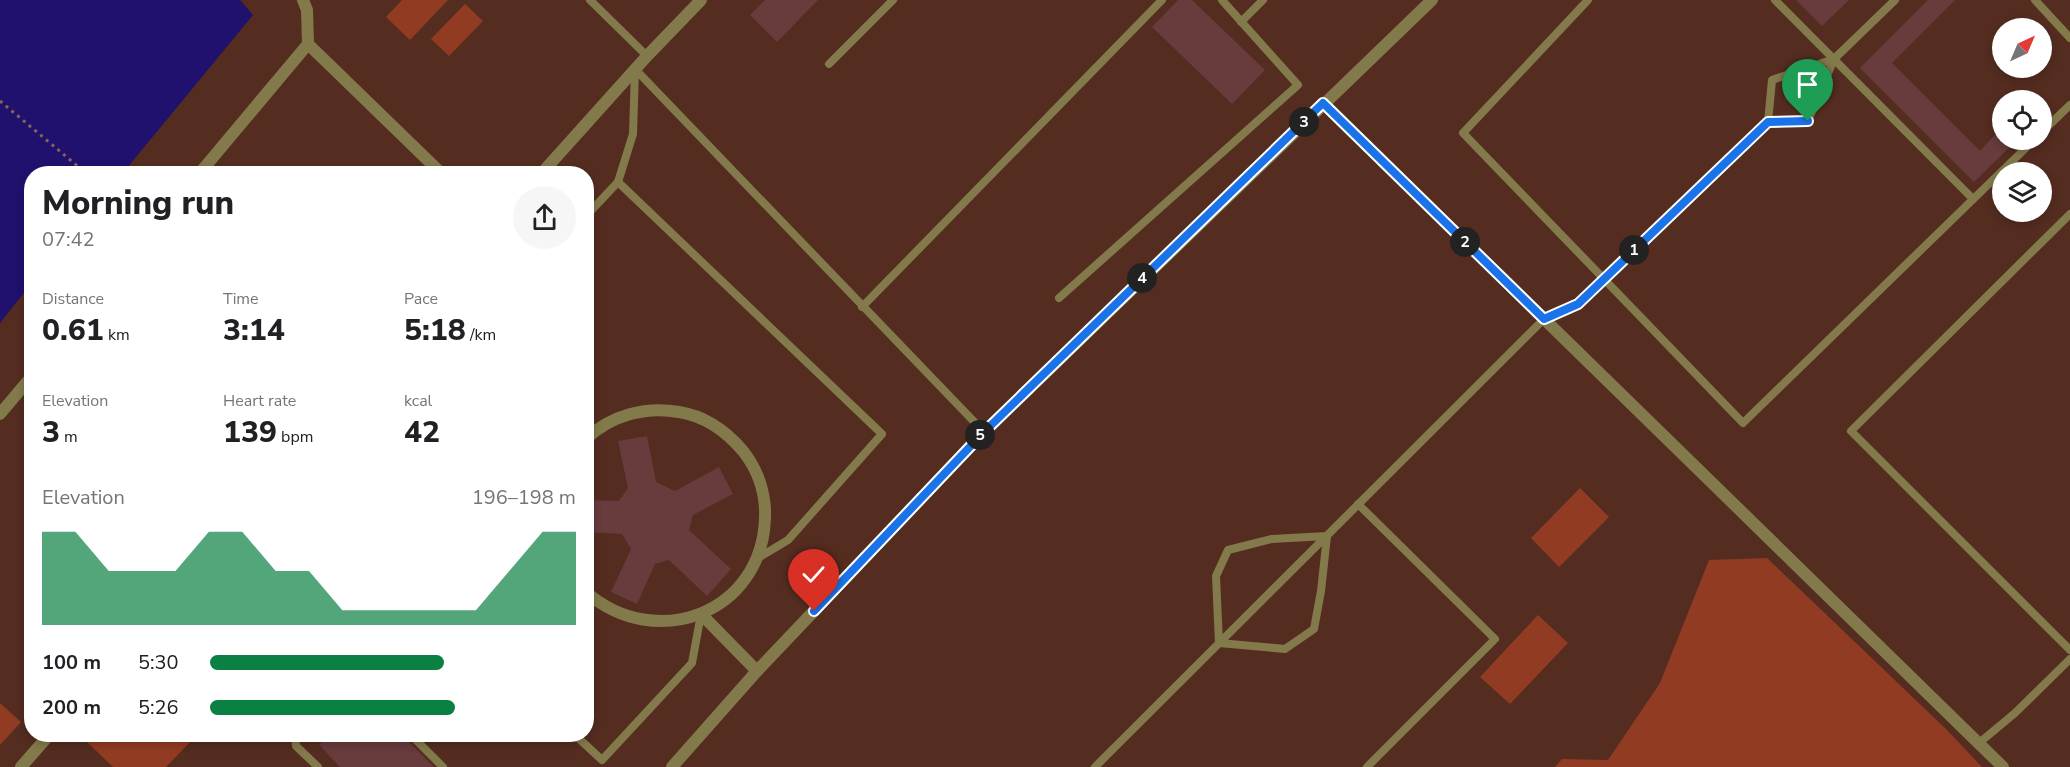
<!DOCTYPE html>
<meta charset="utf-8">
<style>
body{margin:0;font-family:"Nunito Sans",sans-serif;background:#f6f6f6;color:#202124;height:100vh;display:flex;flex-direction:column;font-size:22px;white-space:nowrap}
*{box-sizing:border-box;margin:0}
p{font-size:20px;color:#757577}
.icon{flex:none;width:33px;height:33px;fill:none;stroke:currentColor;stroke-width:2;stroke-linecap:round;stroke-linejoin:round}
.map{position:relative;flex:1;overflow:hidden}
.panel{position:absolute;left:24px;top:166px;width:570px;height:576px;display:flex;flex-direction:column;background:#fff;border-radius:24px;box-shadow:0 3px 9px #0003}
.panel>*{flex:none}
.needle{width:39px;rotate:44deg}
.buttons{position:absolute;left:1992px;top:18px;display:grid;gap:12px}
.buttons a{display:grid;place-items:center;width:60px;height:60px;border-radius:50%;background:#fff;box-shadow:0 3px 9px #0003;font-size:30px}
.pin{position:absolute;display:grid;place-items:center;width:51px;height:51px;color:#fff;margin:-62px -26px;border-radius:50% 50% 50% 0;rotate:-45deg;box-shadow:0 0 6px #0007}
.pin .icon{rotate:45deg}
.km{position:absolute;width:30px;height:30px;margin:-15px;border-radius:50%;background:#222;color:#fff;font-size:16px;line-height:30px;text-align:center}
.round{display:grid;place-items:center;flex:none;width:63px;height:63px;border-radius:32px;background:#f6f6f6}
.headline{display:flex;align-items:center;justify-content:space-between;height:102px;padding:0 18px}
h1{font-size:33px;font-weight:800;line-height:45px}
.metrics{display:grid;grid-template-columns:repeat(3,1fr);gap:9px;height:102px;padding:6px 18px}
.metrics div{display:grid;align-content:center}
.metrics b{font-size:30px;font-weight:800}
.metrics small{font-size:16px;font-weight:400}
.metrics p{font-size:16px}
.chart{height:168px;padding:12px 18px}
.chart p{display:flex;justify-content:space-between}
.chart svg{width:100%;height:108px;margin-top:6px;fill:#0b8043;opacity:.7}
ul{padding:0 18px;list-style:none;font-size:20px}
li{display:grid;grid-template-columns:96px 72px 1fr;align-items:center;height:45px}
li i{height:15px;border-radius:8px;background:#0b8043}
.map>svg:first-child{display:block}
.green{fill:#913c22}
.water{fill:#1f116d}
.building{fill:#683b3d}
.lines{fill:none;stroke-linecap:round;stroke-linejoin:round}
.path{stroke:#876359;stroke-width:3;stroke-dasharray:3 4.5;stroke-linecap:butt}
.service{stroke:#837a4b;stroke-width:8}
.minor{stroke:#837a4b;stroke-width:12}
.route-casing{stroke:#fff;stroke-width:12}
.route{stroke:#1a73e8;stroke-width:8}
</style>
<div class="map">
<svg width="2070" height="767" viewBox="0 0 2070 767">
<rect width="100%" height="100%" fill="#542c20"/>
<g class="green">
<path d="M 402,0 L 448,0 L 410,40 L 386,17 Z"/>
<path d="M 465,4 L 483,21 L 449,56 L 431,39 Z"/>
<path d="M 1580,488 L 1609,517 L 1559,567 L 1531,538 Z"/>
<path d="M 1767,558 L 1947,730 L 1982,767 L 1555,767 L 1562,759 L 1608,760 L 1660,683 L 1709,560 Z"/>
<path d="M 1538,615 L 1568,643 L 1510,704 L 1480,677 Z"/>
<path d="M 0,703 L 21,722 L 0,745 Z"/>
<path d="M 91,735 L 189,735 L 193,739 L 166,767 L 113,767 L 86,741 Z"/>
</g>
<path class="water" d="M 0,0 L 240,0 L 253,15 L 122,174 L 32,174 L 31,284 L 0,323 Z"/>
<g class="building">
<path d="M 765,0 L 818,0 L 777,42 L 750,15 Z"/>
<path d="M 1178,0 L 1192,0 L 1265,70 L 1232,104 L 1152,27 Z"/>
<path d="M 1796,0 L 1849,0 L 1822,26 Z"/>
<path d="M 1928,0 L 1955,0 L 1892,63 L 1980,151 L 2002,127 L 2002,140 L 2017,140 L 1974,182 L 1860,68 Z"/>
<path d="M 647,436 L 656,482 L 675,491 L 719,467 L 733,494 L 693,515 L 689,530 L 731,569 L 707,596 L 669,560 L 655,564 L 637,604 L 611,592 L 631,549 L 622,534 L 586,532 L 586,500 L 619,501 L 628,488 L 618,441 Z"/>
<path d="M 329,735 L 402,735 L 434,767 L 340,767 L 319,745 Z"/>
</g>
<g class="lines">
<path class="path" d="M 0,101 L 87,174"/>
<g class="service">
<path d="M 590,0 L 647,56"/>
<path d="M 1588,0 L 1463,133 L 1743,423 L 2034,140"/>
<path d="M 1775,0 L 1973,199"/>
<path d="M 2035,0 L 2070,38"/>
<path d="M 1241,22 L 1263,0"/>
<path d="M 1834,59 L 1895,0"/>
<path d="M 829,64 L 893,0"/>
<path d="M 635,69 L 984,432"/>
<path d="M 2042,132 L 2070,105"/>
<path d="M 618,182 L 882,434 L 788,540 L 758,558"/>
<path d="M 2070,214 L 1851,431 L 2070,650"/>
<path d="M 586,216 L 618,182 L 633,134 L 635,70"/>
<path d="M 1059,298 L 1298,85 L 1222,0"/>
<path d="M 862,307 L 1162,0"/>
<path d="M 1358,504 L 1495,639 L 1367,767"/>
<path d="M 1327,536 L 1321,591 L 1314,629 L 1285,649 L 1219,643 L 1216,576 L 1228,550 L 1272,539 Z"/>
<path d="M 295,735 L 296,746 L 318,767"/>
<path d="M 411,735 L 443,767"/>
<path d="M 575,735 L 602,760 L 692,663 L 701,614"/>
<path d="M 1979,743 L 2015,713 L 2070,659"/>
<path d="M 1095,767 L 1544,319 L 1578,304 L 1768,122 L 1772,80 L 1834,59 L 1808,121 L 1768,122"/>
</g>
<g class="minor">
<path d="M 303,0 L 307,10 L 308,44"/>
<path d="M 1323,103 L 2003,767"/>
<path d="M 199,174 L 308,44 L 442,174"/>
<path d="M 541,174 L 647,56 L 701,0"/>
<path d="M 0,414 L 32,376"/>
<path d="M 586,439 C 611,415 646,406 679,412 C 705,416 726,431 743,451 C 758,470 766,494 765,518 C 762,613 656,653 586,592"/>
<path d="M 701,614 L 757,671"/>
<path d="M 21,767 L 49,735"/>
<path d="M 672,767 L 757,671 L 984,432 L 1432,0"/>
</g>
</g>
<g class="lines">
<defs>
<path id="route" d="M 814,611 L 984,432 L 1323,103 L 1544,319 L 1578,304 L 1768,122 L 1808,121"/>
</defs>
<use href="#route" class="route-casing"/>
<use href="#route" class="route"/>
</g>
</svg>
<div class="buttons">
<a><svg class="needle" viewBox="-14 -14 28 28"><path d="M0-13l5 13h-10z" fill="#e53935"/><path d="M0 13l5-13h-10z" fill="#757577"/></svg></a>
<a><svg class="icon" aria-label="locate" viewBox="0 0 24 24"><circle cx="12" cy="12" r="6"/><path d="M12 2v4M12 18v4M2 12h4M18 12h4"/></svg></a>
<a><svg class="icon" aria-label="layers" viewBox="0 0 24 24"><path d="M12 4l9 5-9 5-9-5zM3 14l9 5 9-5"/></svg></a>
</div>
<div class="pin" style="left:1808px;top:121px;background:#1e9e55"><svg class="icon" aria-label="arrive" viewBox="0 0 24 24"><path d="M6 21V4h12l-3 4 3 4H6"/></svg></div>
<div class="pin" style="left:814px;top:611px;background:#d93025"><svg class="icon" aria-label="check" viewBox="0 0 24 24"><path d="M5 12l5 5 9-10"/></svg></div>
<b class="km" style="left:1634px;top:250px">1</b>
<b class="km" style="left:1465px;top:242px">2</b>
<b class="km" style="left:1304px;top:122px">3</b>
<b class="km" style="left:1142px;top:278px">4</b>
<b class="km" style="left:980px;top:435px">5</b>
<section class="panel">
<div class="headline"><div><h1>Morning run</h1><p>07:42</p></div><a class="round"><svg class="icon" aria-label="share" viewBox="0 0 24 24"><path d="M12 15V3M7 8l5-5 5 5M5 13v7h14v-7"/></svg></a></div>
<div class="metrics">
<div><p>Distance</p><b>0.61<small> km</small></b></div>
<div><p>Time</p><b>3:14</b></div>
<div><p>Pace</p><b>5:18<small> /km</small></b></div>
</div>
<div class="metrics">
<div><p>Elevation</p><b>3<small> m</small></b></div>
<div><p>Heart rate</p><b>139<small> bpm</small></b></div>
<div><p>kcal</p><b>42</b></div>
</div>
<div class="chart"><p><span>Elevation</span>196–198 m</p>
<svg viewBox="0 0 160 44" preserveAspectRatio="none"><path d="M0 44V6L10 6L20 22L30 22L40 22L50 6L60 6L70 22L80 22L90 38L100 38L110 38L120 38L130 38L140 22L150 6L160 6V44z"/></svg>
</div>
<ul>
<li><b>100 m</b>5:30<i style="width:64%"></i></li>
<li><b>200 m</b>5:26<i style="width:67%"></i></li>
</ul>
</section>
</div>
